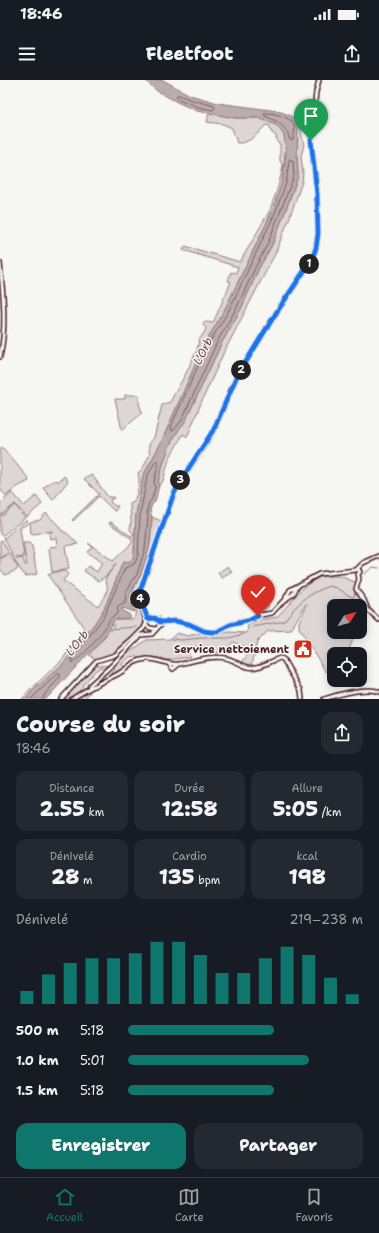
<!DOCTYPE html>
<html lang="fr">
<meta charset="utf-8">
<style>
body{margin:0;font-family:"Shantell Sans",sans-serif;background:#242831;color:#f1f3f6;height:100vh;display:flex;flex-direction:column;font-size:15px;white-space:nowrap}
*{box-sizing:border-box;margin:0}
p{font-size:13px;color:#9ea1a6}
.icon{flex:none;width:22px;height:22px;fill:none;stroke:currentColor;stroke-width:2;stroke-linecap:round;stroke-linejoin:round}
.map{position:relative;height:619px;overflow:hidden}
.details{display:flex;flex-direction:column;background:#171b24;flex:1}
.details>*{flex:none}
.needle{width:26px;rotate:53deg}
.buttons{position:absolute;left:327px;top:519px;display:grid;gap:8px}
.buttons a{display:grid;place-items:center;width:40px;height:40px;border-radius:8px;background:#171b24;box-shadow:0 2px 10px #0003;font-size:20px}
.pin{position:absolute;display:grid;place-items:center;width:34px;height:34px;color:#fff;margin:-41px -17px;border-radius:50% 50% 50% 0;rotate:-45deg;box-shadow:0 0 4px #0007}
.pin .icon{rotate:45deg}
.km{position:absolute;width:20px;height:20px;margin:-10px;border-radius:50%;background:#222;color:#fff;font-size:11px;line-height:20px;text-align:center}
.round{display:grid;place-items:center;flex:none;width:42px;height:42px;border-radius:12px;background:#242831}
.head{display:flex;align-items:center;justify-content:space-between;height:68px;padding:0 16px}
h1{font-size:22px;font-weight:800;line-height:30px}
.figures{display:grid;grid-template-columns:repeat(3,1fr);gap:6px;height:68px;padding:4px 16px}
.figures div{display:grid;align-content:center;border-radius:10px;background:#242831;text-align:center}
.figures b{font-size:20px;font-weight:800}
.figures small{font-size:11px;font-weight:400}
.figures p{font-size:11px}
.chart{height:112px;padding:8px 16px}
.chart p{display:flex;justify-content:space-between}
.chart svg{width:100%;height:72px;margin-top:4px;stroke:#0f766e;stroke-width:6}
.primary-button{display:flex;gap:8px;margin-top:auto;padding:8px 16px}
.primary-button a{flex:1;height:46px;border-radius:12px;background:#0f766e;color:#fff;font-size:16px;font-weight:800;line-height:46px;text-align:center}
.primary-button a+a{background:#242831;color:#f1f3f6}
ul{padding:0 16px;list-style:none;font-size:13px}
li{display:grid;grid-template-columns:64px 48px 1fr;align-items:center;height:30px}
li i{height:10px;border-radius:5px;background:#0f766e}
.status{display:flex;justify-content:space-between;align-items:center;height:28px;padding:0 20px;background:#171b24;direction:ltr}
.status svg{height:11px;fill:currentColor}
header{display:flex;justify-content:space-between;align-items:center;height:52px;padding:0 16px;background:#171b24;font-size:18px;font-weight:800}
.menu{display:flex;justify-content:space-around;align-items:center;height:56px;border-top:1px solid #363941;background:#171b24;font-size:11px;color:#9ea1a6}
.menu a{display:grid;justify-items:center;gap:2px}
.menu .current{color:#0f766e}
.map>svg:first-child{display:block}
.green{fill:#ddd6d5;stroke:#947a80}
.water{fill:#bbadae;stroke:#8e747a}
.lines{fill:none;stroke-linecap:round;stroke-linejoin:round}
.shore{stroke:#77585f;stroke-width:1}
.stream{stroke:#8e747a;stroke-width:1}
.secondary-casing{stroke:#4a1f2b;stroke-width:6}
.secondary{stroke:#f6f6f2;stroke-width:3}
.route-casing{stroke:#fff;stroke-width:8}
.route{stroke:#1a73e8;stroke-width:5}
.labels{text-anchor:middle;stroke-width:3;stroke-linejoin:round;paint-order:stroke}
.poi-label{font-size:11px;font-weight:bold;fill:#4a1f2b;stroke:#f6f6f2;text-anchor:end}
.water-label{font-size:12px;font-style:italic;fill:#6c4a52;stroke:#f6f6f2}
</style>
<div class="status"><b>18:46</b><svg viewBox="0 0 49 12"><path d="M0 12V9h3v3zM5 12V6h3v6zM10 12V3h3v9zM15 12V0h3v12zM26 1h20v11H26zM47 4h2v5h-2z"/></svg></div>
<header><svg class="icon" aria-label="menu" viewBox="0 0 24 24"><path d="M4 6h16M4 12h16M4 18h16"/></svg>Fleetfoot<svg class="icon" aria-label="share" viewBox="0 0 24 24"><path d="M12 15V3M7 8l5-5 5 5M5 13v7h14v-7"/></svg></header>
<div class="map">
<svg width="379" height="619" viewBox="0 0 379 619">
<rect width="100%" height="100%" fill="#f6f6f2"/>
<filter id="ink" filterUnits="userSpaceOnUse"><feTurbulence type="fractalNoise" baseFrequency=".025" numOctaves="2"/><feDisplacementMap in="SourceGraphic" scale="8" xChannelSelector="R" yChannelSelector="G"/><feConvolveMatrix kernelMatrix="1 2 1 2 8 2 1 2 1" color-interpolation-filters="sRGB"/></filter>
<g filter="url(#ink)">
<g class="green">
<path d="M 209,33 L 235,38 L 259,38 L 276,45 L 280,49 L 284,55 L 286,62 L 282,102 L 272,132 L 225,229 L 203,267 L 161,363 L 143,396 L 136,435 L 134,474 L 132,480 L 128,483 L 123,482 L 105,527 L 95,543 L 63,584 L 33,611 L 26,619 L 22,619 L 32,608 L 61,581 L 84,551 L 84,548 L 82,545 L 48,495 L 55,492 L 65,491 L 68,494 L 63,501 L 98,526 C 104,516 111,511 105,499 L 116,484 L 106,496 L 99,501 L 84,491 L 88,486 L 97,492 L 102,483 L 87,472 L 92,467 L 88,463 L 113,481 L 132,463 L 132,459 L 109,443 L 111,442 L 114,444 L 131,456 L 134,454 L 130,450 L 131,441 L 130,424 L 134,422 C 137,412 141,403 138,393 L 143,388 L 150,374 C 148,367 148,363 154,358 L 162,325 L 170,322 L 185,295 L 197,270 L 199,260 L 205,251 L 206,248 L 202,244 L 206,242 L 213,243 L 231,202 L 228,201 L 231,192 L 236,193 L 238,187 L 183,170 L 185,166 L 240,182 L 270,130 L 278,107 L 283,86 L 280,81 L 280,64 L 277,62 L 276,56 L 271,52 L 270,46 L 266,45 C 258,53 250,64 237,63 L 232,48 L 223,44 L 207,42 Z"/>
<path d="M 297,43 L 300,47 L 304,65 L 301,76 L 303,93 L 302,102 L 289,139 L 275,174 L 223,274 L 201,323 L 187,357 L 183,354 L 169,379 L 163,401 L 159,405 L 158,403 C 163,383 170,357 185,342 L 221,264 L 241,229 L 259,188 L 272,165 L 285,132 L 298,96 L 297,75 Z"/>
<path d="M 125,315 L 139,315 L 139,323 L 142,333 L 122,350 L 115,319 L 125,319 Z"/>
<path d="M 2,367 L 28,398 L 29,401 L 17,407 L 6,416 L 0,409 L 0,370 Z"/>
<path d="M 92,395 L 108,417 L 114,417 L 113,419 L 111,419 L 110,422 L 115,426 L 118,426 L 115,431 L 114,431 L 99,416 L 73,441 L 72,440 L 99,414 L 84,399 Z"/>
<path d="M 64,396 L 68,401 L 53,420 L 43,408 L 51,402 L 57,400 L 58,402 Z"/>
<path d="M 12,412 L 24,426 L 36,416 L 42,424 L 27,437 L 15,424 L 0,436 L 0,424 Z"/>
<path d="M 15,425 L 25,438 L 2,456 L 0,453 L 0,438 Z"/>
<path d="M 46,433 L 59,446 L 61,450 L 68,454 L 78,464 L 65,466 L 69,489 L 52,492 L 49,469 L 50,467 L 57,466 L 56,458 L 50,459 L 49,453 L 52,452 L 52,451 L 33,454 L 31,453 L 30,442 L 40,440 Z"/>
<path d="M 152,437 L 161,441 L 160,446 L 161,446 L 136,520 L 141,527 L 145,544 L 138,554 L 115,574 L 96,579 L 89,575 L 113,548 L 113,541 L 115,539 L 133,539 C 140,531 130,526 132,516 C 133,507 140,498 143,490 C 150,474 151,455 152,437 Z"/>
<path d="M 26,440 L 29,443 L 20,448 L 24,477 L 14,478 L 4,458 Z"/>
<path d="M 2,460 L 9,473 L 0,478 L 0,461 Z"/>
<path d="M 23,463 L 29,463 L 32,466 L 37,494 L 27,496 L 24,495 L 14,480 L 23,478 L 25,485 L 27,485 Z"/>
<path d="M 10,474 L 18,488 L 17,490 L 5,495 L 0,488 L 0,479 Z"/>
<path d="M 228,486 L 232,492 L 222,498 L 218,493 Z"/>
<path d="M 326,496 L 339,496 L 358,503 L 355,511 L 363,521 L 366,533 L 359,525 L 350,520 L 344,523 L 350,526 L 334,526 L 334,552 L 356,552 L 347,574 L 334,574 L 334,588 L 326,592 L 299,548 L 299,542 L 307,524 L 305,525 L 291,550 L 268,551 L 257,562 L 253,581 L 250,586 L 241,584 L 251,570 L 233,562 L 227,569 L 216,573 L 200,565 L 188,570 L 190,577 L 168,580 L 154,577 L 139,579 L 137,576 L 130,577 L 122,584 L 124,587 L 111,595 L 110,594 L 115,589 L 113,587 L 109,586 L 104,591 L 101,587 L 95,591 L 82,606 L 90,613 L 84,619 L 65,619 L 63,617 L 93,584 L 105,586 L 110,584 L 114,577 L 133,570 L 146,560 L 170,559 L 177,553 L 188,556 L 200,553 L 211,555 L 229,552 L 247,553 L 248,545 L 261,540 L 277,537 L 301,510 L 311,502 L 320,497 Z"/>
<path d="M 264,520 L 269,526 L 262,533 L 257,527 Z"/>
</g>
<path class="water" d="M 145,0 L 163,0 L 190,15 L 218,23 L 278,31 L 289,35 L 296,40 L 298,48 L 297,75 L 298,96 L 285,132 L 272,165 L 259,188 L 241,229 L 221,264 L 185,342 C 170,358 163,382 158,403 L 159,405 L 155,422 L 152,424 L 150,431 L 152,437 L 149,469 L 140,496 L 130,514 L 129,521 L 134,532 L 122,528 L 121,530 L 130,535 L 129,538 L 115,539 L 113,541 L 105,556 L 46,619 L 26,619 L 32,611 L 63,584 L 95,543 L 105,527 L 123,482 L 128,483 L 132,480 L 134,474 L 136,435 L 143,396 L 161,363 L 203,267 L 225,229 L 272,132 L 282,102 L 286,73 L 284,55 L 276,45 L 259,38 L 235,38 L 197,31 L 177,22 L 157,11 Z"/>
<g class="lines">
<g class="shore">
<path d="M 177,15 L 179,15 L 189,19 L 214,26 L 215,28 L 213,30 L 198,27 L 179,19 L 177,17 Z"/>
<path d="M 264,33 C 271,32 291,37 294,44 C 295,49 294,56 293,60 L 290,60 C 287,46 277,41 265,36 Z"/>
<path d="M 290,79 L 293,81 L 294,96 L 268,163 L 256,186 L 237,227 L 217,262 L 182,340 L 174,350 L 172,351 L 171,348 L 173,342 L 206,268 L 229,230 L 275,133 L 286,103 L 289,81 Z"/>
<path d="M 158,381 L 159,383 L 154,402 L 155,407 L 152,419 L 149,423 L 147,430 L 148,438 L 145,469 L 137,494 L 126,512 L 125,523 C 117,528 118,524 117,534 C 109,537 108,544 103,551 C 99,558 78,581 72,583 L 71,580 L 103,538 L 125,488 L 130,486 L 135,483 L 138,475 L 140,435 L 147,397 L 155,382 Z"/>
<path d="M 31,619 L 57,594 L 60,594 L 60,597 L 45,614 L 43,619"/>
</g>
<g class="stream">
<path d="M 364,494 L 373,487 L 379,488"/>
<path d="M 253,547 L 284,541 C 298,523 307,514 330,506 L 337,508 L 353,518 L 355,513"/>
<path d="M 109,549 L 137,547"/>
<path d="M 172,559 L 181,560 L 202,558 L 229,558 L 244,554"/>
</g>
<defs>
<g id="secondary">
<path d="M 0,183 C 3,214 7,246 0,277"/>
<path d="M 358,489 L 360,492 L 358,494 L 359,499 L 356,509 L 358,512 L 364,520 L 368,530 L 379,540"/>
<path d="M 286,519 L 293,514 L 296,509"/>
<path d="M 146,541 L 140,519 L 140,511 L 173,416 L 181,400 L 207,361 L 214,349 L 236,298 L 276,233 L 311,181 L 316,168 L 318,154 L 317,114 L 311,60 L 316,12 L 319,0"/>
<path d="M 160,542 L 175,541 L 189,544 L 207,552 L 217,552 L 232,544 L 247,541 L 261,535 L 272,533 L 285,519 L 290,510 L 319,494 L 356,490 L 363,483 L 379,476"/>
<path d="M 146,545 L 150,548 L 156,549"/>
<path d="M 169,584 L 173,589 L 179,584"/>
<path d="M 89,608 L 90,605 L 112,585 L 141,555 L 152,554 L 161,544"/>
<path d="M 61,619 L 96,581 L 115,575 L 132,560 L 144,548 L 148,539 L 150,538 L 158,539 L 160,545"/>
<path d="M 72,619 C 86,609 102,602 118,594 C 130,587 131,581 147,579 C 157,578 167,586 180,584 C 193,581 212,575 225,578 C 233,579 240,585 248,587 C 257,590 271,581 280,578 L 283,579 L 301,610 L 302,619"/>
<path d="M 324,619 C 337,615 367,606 379,612"/>
</g>
</defs>
<use href="#secondary" class="secondary-casing"/>
<use href="#secondary" class="secondary"/>
</g>
</g>
<g class="lines" filter="url(#ink)">
<defs>
<path id="route" d="M 258,536 L 247,541 L 230,545 L 217,552 L 211,552 L 204,551 L 189,544 L 175,541 L 160,542 L 155,538 L 148,539 L 140,519 L 140,511 L 173,416 L 181,400 L 214,349 L 236,298 L 276,233 L 311,181 L 316,168 L 318,154 L 317,114 L 311,60"/>
</defs>
<use href="#route" class="route-casing"/>
<use href="#route" class="route"/>
</g>
<defs>
<symbol id="civic-square" viewBox="-11 -11 22 22"><rect x="-9" y="-9" width="18" height="18" rx="4" fill="#c8321e" stroke="#f6f6f2"/><path d="M-.6-6.5H3V-4.5H.6V-3L4-1V1h2V6H-6V1h2V-1L-.6-3ZM-1.2 2.5V6h2.4V2.5Z" fill="#fff"/></symbol>
</defs>
<g fill-rule="evenodd">
<use href="#civic-square" x="292" y="558" width="22" height="22"/>
</g>
<g class="labels">
<g class="poi-label">
<text x="289" y="573">Service nettoiement</text>
</g>
<g class="water-label">
<text transform="translate(203 271) rotate(-64)" y="4">L'Orb</text>
<text transform="translate(77 563) rotate(-52)" y="4">L'Orb</text>
</g>
</g>
</svg>
<div class="buttons">
<a><svg class="needle" viewBox="-14 -14 28 28"><path d="M0-13l5 13h-10z" fill="#e53935"/><path d="M0 13l5-13h-10z" fill="#9ea1a6"/></svg></a>
<a><svg class="icon" aria-label="locate" viewBox="0 0 24 24"><circle cx="12" cy="12" r="6"/><path d="M12 2v4M12 18v4M2 12h4M18 12h4"/></svg></a>
</div>
<div class="pin" style="left:311px;top:60px;background:#1e9e55"><svg class="icon" aria-label="arrive" viewBox="0 0 24 24"><path d="M6 21V4h12l-3 4 3 4H6"/></svg></div>
<div class="pin" style="left:258px;top:536px;background:#d93025"><svg class="icon" aria-label="check" viewBox="0 0 24 24"><path d="M5 12l5 5 9-10"/></svg></div>
<b class="km" style="left:309px;top:184px">1</b>
<b class="km" style="left:241px;top:290px">2</b>
<b class="km" style="left:180px;top:400px">3</b>
<b class="km" style="left:140px;top:519px">4</b>
</div>
<section class="details">
<div class="head"><div><h1>Course du soir</h1><p>18:46</p></div><a class="round"><svg class="icon" aria-label="share" viewBox="0 0 24 24"><path d="M12 15V3M7 8l5-5 5 5M5 13v7h14v-7"/></svg></a></div>
<div class="figures">
<div><p>Distance</p><b>2.55<small> km</small></b></div>
<div><p>Durée</p><b>12:58</b></div>
<div><p>Allure</p><b>5:05<small> /km</small></b></div>
</div>
<div class="figures">
<div><p>Dénivelé</p><b>28<small> m</small></b></div>
<div><p>Cardio</p><b>135<small> bpm</small></b></div>
<div><p>kcal</p><b>198</b></div>
</div>
<div class="chart"><p><span>Dénivelé</span>219–238 m</p>
<svg viewBox="0 0 160 44" preserveAspectRatio="none"><path d="M5 44V36M15 44V26M25 44V19M35 44V16M45 44V16M55 44V13M65 44V6M75 44V6M85 44V14M95 44V25M105 44V25M115 44V16M125 44V9M135 44V14M145 44V28M155 44V38"/></svg>
</div>
<ul>
<li><b>500 m</b>5:18<i style="width:62%"></i></li>
<li><b>1.0 km</b>5:01<i style="width:77%"></i></li>
<li><b>1.5 km</b>5:18<i style="width:62%"></i></li>
</ul>
<div class="primary-button"><a>Enregistrer</a><a>Partager</a></div>
</section>
<nav class="menu">
<a class="current"><svg class="icon" aria-label="home" viewBox="0 0 24 24"><path d="M3 11l9-7 9 7M6 9v11h12V9"/></svg>Accueil</a>
<a><svg class="icon" aria-label="map" viewBox="0 0 24 24"><path d="M3 6l6-2 6 2 6-2v14l-6 2-6-2-6 2zM9 4v14M15 6v14"/></svg>Carte</a>
<a><svg class="icon" aria-label="saved" viewBox="0 0 24 24"><path d="M7 4h10v16l-5-4-5 4z"/></svg>Favoris</a>
</nav>
